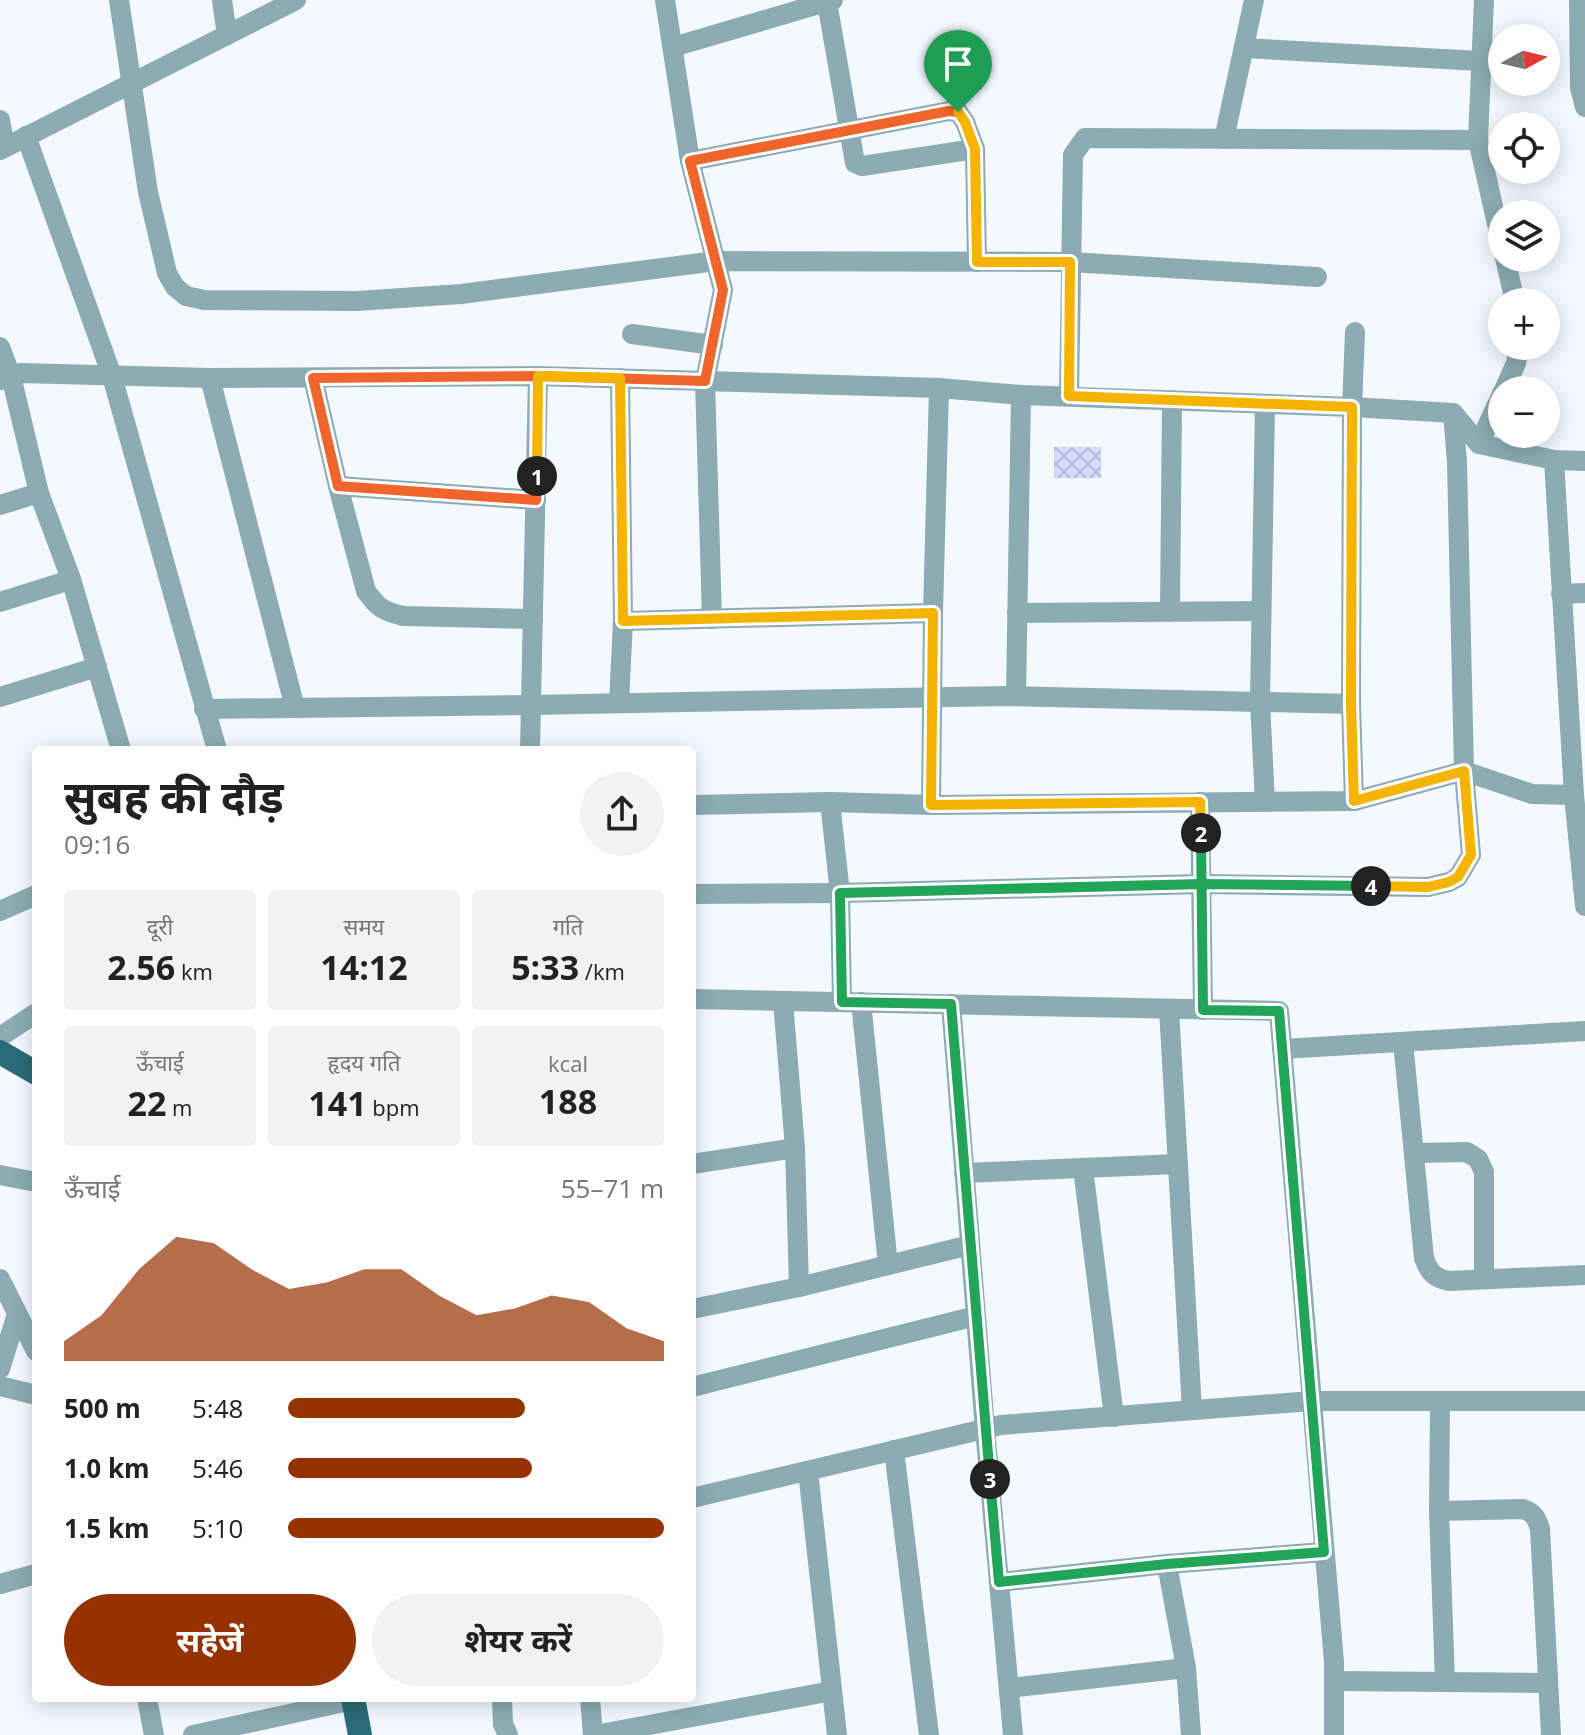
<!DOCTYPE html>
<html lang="hi">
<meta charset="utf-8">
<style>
body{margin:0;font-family:"Open Sans","Noto Sans Devanagari",sans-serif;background:#f2f2f2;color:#222;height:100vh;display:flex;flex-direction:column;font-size:30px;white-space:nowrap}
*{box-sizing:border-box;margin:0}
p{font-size:26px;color:#767676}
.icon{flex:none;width:44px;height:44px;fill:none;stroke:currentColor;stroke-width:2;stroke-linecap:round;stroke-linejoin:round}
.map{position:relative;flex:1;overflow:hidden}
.details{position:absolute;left:32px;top:746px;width:664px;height:956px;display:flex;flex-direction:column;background:#fff;border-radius:8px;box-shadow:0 4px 20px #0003}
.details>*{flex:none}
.needle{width:52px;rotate:82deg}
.fabs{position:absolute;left:1488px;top:24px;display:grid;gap:16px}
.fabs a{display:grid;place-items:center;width:72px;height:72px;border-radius:50%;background:#fff;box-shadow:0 4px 20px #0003;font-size:40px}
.pin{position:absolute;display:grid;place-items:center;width:68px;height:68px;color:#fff;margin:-82px -34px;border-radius:50% 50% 50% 0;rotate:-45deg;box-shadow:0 0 8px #0007}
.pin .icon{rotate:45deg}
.km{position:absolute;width:40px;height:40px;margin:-20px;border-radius:50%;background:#222;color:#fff;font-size:22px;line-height:40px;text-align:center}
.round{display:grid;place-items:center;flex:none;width:84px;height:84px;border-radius:42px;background:#f2f2f2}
.summary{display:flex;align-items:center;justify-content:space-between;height:136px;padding:0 32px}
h1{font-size:44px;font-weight:700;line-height:60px}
.stats{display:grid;grid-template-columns:repeat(3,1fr);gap:12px;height:136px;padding:8px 32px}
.stats div{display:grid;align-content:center;border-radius:8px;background:#f2f2f2;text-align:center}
.stats b{font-size:34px;font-weight:700}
.stats small{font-size:22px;font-weight:400}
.stats p{font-size:22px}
.chart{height:224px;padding:16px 32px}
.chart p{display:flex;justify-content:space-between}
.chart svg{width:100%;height:144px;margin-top:8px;fill:#963100;opacity:.7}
.primary-button{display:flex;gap:16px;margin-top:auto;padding:16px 32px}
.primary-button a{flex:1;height:92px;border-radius:48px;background:#963100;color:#fff;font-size:32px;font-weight:700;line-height:92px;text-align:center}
.primary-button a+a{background:#f2f2f2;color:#222}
ul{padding:0 32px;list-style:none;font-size:26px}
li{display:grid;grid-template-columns:128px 96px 1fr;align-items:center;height:60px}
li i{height:20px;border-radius:10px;background:#963100}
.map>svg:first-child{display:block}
.building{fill:url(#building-cross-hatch)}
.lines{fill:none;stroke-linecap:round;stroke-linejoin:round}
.minor{stroke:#8cabb3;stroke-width:20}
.major{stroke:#2a6b78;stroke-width:24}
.split-1-casing{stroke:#fff;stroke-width:16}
.split-2-casing{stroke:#fff;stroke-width:16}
.split-3-casing{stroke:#fff;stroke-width:16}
.split-4-casing{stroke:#fff;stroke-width:16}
.split-5-casing{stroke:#fff;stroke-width:16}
.split-1{stroke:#f0652b;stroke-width:10}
.split-2{stroke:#f5b400;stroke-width:10}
.split-3{stroke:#22a559;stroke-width:10}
.split-4{stroke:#22a559;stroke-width:10}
.split-5{stroke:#f5b400;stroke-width:10}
</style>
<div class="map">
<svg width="1585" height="1735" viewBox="0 0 1585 1735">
<defs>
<pattern id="building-cross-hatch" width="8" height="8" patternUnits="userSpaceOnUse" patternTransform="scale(2)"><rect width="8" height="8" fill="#d2d9fb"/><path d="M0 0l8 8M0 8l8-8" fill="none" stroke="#b4bad7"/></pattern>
</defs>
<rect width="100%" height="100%" fill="#f3f9fe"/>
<rect class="building" x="1054" y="447" width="47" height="31"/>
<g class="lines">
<g class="minor">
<path d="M 119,0 L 148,192 L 167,273 L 175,287 L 186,296 L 204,300 L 357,301 L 461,294 L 716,261 L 1070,262 L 1317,277"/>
<path d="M 222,0 L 227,35"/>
<path d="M 665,0 L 690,161 L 723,290 L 705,381 L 712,619"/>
<path d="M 1484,0 L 1478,140 L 1502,246"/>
<path d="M 1579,0 L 1580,88 L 1585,107"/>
<path d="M 827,2 L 855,163 L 862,166 L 975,149"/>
<path d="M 673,47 L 833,0"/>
<path d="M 1244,48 L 1480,61"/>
<path d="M 0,120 L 5,147"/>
<path d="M 26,136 L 112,376 L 217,750"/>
<path d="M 1224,139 L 1254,0"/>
<path d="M 0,150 L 296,0"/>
<path d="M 690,161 L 949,111 L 958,112 L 965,122 L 975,149 L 977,262"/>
<path d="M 1505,258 L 1515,302"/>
<path d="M 632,334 L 713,345"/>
<path d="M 0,347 L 11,376 L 39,493 L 71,579 L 121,750"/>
<path d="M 210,378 L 295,708"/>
<path d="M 313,378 L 338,486 L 366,591 C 378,608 383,611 403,616 L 533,619"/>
<path d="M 0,380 L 21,373 L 210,378 L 538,376 L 939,388 L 1021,395 L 1352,407 L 1453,413 L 1457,462 L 1464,771 L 1471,855 L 1458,877 L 1449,882 L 1428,887 L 1202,884 L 840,893 L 692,894"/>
<path d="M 1504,390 L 1516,363 L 1519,346"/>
<path d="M 1069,396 L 1073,155 L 1085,138 L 1478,140"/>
<path d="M 1479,444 L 1502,394"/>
<path d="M 1554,460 L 1585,461"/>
<path d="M 338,486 L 536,500"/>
<path d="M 0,505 L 39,493"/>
<path d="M 1561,594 L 1585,593"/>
<path d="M 0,602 L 70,580"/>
<path d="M 1170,612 L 1172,400"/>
<path d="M 1017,613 L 1261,611"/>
<path d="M 623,621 L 933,613"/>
<path d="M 1016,696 L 1021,395"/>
<path d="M 0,697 L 97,667"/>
<path d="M 619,703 L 623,621 L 620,378"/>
<path d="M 1351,704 L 1352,407 L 1355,332"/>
<path d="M 204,709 L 530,705 L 1006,696 L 1351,704 L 1354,801"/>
<path d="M 530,750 L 538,376"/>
<path d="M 1574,795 L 1585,906"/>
<path d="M 830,802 L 840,893 L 842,1002"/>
<path d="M 1200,802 L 1203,1010"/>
<path d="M 1265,802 L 1260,702 L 1265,404"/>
<path d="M 692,805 L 830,802 L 931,805 L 1354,801 L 1464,771 L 1532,794 L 1574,795 L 1554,460 L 1479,444 L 1453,413"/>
<path d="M 931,805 L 933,613 L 939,388"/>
<path d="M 0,911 L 36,895"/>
<path d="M 692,999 L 1279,1011 L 1334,1662 L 1334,1735"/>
<path d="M 783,1001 L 795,1148 L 799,1287"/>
<path d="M 861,1002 L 888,1265"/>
<path d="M 951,1004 L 985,1429 L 1013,1735"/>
<path d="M 1169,1009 L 1192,1410"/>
<path d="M 0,1037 L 36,1013"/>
<path d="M 1403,1042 L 1424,1258 C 1429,1272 1434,1278 1449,1281 L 1585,1275"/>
<path d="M 1282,1049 L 1585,1031"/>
<path d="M 1414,1153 L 1467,1152 L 1478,1159 L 1484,1172 L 1484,1279"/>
<path d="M 692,1164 L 795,1148"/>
<path d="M 1083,1168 L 1114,1417"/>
<path d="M 964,1173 L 1178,1164"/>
<path d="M 0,1175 L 36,1182"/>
<path d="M 0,1279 L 36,1351"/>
<path d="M 692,1309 L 799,1287 L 970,1245"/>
<path d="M 0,1369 L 17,1314"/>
<path d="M 0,1386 L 36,1395"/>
<path d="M 692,1387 L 976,1316"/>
<path d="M 1440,1401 L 1439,1511 L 1445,1682"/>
<path d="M 894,1450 L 929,1735"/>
<path d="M 808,1471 L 837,1735"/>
<path d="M 692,1498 L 1001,1425 L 1312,1401 L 1585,1401"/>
<path d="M 1439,1511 L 1523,1509 C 1533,1512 1537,1518 1540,1529 L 1551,1735"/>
<path d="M 1167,1564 L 1324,1552"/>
<path d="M 999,1582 L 1167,1564 L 1186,1668 L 1191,1735"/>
<path d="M 0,1584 L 36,1574"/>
<path d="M 1334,1681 L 1548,1683"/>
<path d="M 1009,1688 L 1186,1668"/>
<path d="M 147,1698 L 154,1735"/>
<path d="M 502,1698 L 503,1724 L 508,1735"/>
<path d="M 590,1698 L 593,1735"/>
<path d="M 193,1735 L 353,1700"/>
<path d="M 595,1735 L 832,1691"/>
</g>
<g class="major">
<path d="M 0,1052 L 36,1073"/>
<path d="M 353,1698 L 360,1735"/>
</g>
</g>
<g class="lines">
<defs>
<path id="split-1" d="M 537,476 L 536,500 L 338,486 L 313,378 L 538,376 L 705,381 L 723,290 L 690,161 L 949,111 L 958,112"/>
<path id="split-2" d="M 537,476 L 538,376 L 620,378 L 623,621 L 933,613 L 931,805 L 1200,802 L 1201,833"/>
<path id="split-3" d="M 990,1479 L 999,1582 L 1167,1564 L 1324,1552 L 1279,1011 L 1203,1010 L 1201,833"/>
<path id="split-4" d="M 990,1479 L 951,1004 L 842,1002 L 840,893 L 1202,884 L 1371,886"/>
<path id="split-5" d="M 958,112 L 965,122 L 975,149 L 977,262 L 1070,262 L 1069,396 L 1352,407 L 1351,704 L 1354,801 L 1464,771 L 1471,855 L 1458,877 L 1449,882 L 1428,887 L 1371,886"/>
</defs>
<use href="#split-1" class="split-1-casing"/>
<use href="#split-2" class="split-2-casing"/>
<use href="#split-3" class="split-3-casing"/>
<use href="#split-4" class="split-4-casing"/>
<use href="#split-5" class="split-5-casing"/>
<use href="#split-1" class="split-1"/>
<use href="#split-2" class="split-2"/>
<use href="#split-3" class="split-3"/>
<use href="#split-4" class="split-4"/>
<use href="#split-5" class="split-5"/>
</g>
</svg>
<div class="fabs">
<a><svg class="needle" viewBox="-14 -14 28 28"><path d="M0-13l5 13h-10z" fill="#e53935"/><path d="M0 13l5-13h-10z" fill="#767676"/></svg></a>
<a><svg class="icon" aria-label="locate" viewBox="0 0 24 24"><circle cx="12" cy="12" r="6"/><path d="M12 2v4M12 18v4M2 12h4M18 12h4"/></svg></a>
<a><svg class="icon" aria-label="layers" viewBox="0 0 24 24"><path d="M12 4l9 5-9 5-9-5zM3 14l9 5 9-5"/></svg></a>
<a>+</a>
<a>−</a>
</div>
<div class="pin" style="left:958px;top:112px;background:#1e9e55"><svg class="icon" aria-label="arrive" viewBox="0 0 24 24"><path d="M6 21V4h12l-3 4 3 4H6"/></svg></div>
<b class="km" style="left:537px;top:476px">1</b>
<b class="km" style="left:1201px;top:833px">2</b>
<b class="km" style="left:990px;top:1479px">3</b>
<b class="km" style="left:1371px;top:886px">4</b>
<section class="details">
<div class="summary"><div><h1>सुबह की दौड़</h1><p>09:16</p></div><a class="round"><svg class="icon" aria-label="share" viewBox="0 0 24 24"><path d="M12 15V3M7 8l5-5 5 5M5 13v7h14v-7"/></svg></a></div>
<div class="stats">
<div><p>दूरी</p><b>2.56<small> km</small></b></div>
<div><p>समय</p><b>14:12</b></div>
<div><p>गति</p><b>5:33<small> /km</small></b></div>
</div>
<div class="stats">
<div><p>ऊँचाई</p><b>22<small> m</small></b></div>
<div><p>हृदय गति</p><b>141<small> bpm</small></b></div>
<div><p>kcal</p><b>188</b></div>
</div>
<div class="chart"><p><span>ऊँचाई</span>55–71 m</p>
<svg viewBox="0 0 160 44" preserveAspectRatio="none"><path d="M0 44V38L10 30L20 16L30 6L40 8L50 16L60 22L70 20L80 16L90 16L100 24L110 30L120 28L130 24L140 26L150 34L160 38V44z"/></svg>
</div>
<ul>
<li><b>500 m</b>5:48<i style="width:63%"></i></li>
<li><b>1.0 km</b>5:46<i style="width:65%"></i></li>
<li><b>1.5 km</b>5:10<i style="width:100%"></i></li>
</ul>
<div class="primary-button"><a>सहेजें</a><a>शेयर करें</a></div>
</section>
</div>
